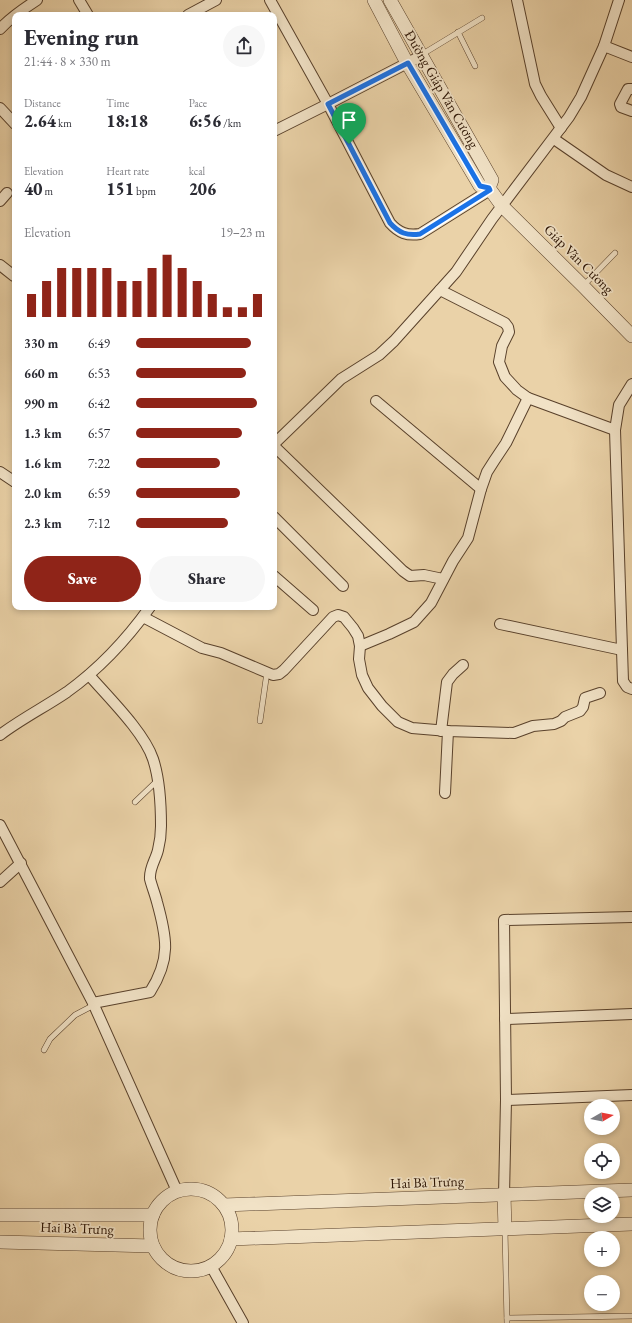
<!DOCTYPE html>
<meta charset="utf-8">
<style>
body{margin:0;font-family:"EB Garamond",serif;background:#f7f7f7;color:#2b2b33;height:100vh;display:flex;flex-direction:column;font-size:15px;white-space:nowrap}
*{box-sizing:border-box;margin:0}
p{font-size:13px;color:#7c7c81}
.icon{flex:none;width:22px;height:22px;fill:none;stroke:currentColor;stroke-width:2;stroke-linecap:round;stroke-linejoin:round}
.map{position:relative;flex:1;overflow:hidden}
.panel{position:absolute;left:12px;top:12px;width:265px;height:598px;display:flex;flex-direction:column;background:#fff;border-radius:8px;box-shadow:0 2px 6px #0003}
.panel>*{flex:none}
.needle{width:26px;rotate:81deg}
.buttons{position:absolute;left:584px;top:1099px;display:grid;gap:8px}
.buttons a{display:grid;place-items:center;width:36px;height:36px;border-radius:50%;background:#fff;box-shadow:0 2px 6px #0003;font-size:20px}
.pin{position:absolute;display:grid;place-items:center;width:34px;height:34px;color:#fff;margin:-41px -17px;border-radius:50% 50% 50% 0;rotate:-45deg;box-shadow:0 0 4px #0007}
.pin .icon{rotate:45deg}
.round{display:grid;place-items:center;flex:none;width:42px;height:42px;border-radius:21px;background:#f7f7f7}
.head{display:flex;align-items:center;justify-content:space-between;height:68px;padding:0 12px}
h1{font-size:22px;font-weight:800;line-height:30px}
.metrics{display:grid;grid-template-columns:repeat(3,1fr);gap:6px;height:68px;padding:4px 12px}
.metrics div{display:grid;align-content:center}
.metrics b{font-size:17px;font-weight:800}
.metrics small{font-size:11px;font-weight:400}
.metrics p{font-size:11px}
.chart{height:112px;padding:8px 12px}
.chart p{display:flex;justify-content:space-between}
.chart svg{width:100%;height:72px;margin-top:4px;stroke:#8f2418;stroke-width:6}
.primary-button{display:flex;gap:8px;margin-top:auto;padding:8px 12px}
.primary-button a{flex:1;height:46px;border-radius:24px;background:#8f2418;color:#fff;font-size:16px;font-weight:800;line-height:46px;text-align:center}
.primary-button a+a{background:#f7f7f7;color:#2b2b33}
ul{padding:0 12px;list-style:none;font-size:13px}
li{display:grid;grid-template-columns:64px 48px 1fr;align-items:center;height:30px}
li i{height:10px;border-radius:5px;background:#8f2418}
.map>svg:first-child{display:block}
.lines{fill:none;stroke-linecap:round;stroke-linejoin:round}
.service-casing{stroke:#59412b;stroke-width:6}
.minor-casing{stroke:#59412b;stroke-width:12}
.tertiary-casing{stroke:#59412b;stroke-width:14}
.service{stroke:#f1e2c6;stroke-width:5}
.minor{stroke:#f1e2c6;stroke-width:10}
.tertiary{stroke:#f1e2c6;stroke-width:13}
.route-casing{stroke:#fff;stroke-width:8}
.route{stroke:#1a73e8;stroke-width:5}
.labels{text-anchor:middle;stroke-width:3.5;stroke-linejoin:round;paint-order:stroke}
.street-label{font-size:14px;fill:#291101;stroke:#f1e2c6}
</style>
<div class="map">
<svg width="632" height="1323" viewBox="0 0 632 1323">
<rect width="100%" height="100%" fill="#ead2a8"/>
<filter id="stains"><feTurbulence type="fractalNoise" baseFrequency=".005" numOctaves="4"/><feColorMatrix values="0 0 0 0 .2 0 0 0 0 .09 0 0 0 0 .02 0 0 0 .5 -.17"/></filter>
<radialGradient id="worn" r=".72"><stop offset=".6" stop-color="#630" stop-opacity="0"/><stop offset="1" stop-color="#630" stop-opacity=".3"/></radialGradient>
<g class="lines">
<defs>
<g id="service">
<path d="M 458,32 L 475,66"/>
<path d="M 421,55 L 482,18"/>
<path d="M 584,285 L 615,253"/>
<path d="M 260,721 L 267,672"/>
<path d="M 135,802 L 158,780"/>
<path d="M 44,1050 L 50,1039 L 75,1015 L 94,1005"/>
<path d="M 505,1230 L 507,1323"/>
<path d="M 507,1318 L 632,1316"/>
</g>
<g id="minor">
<path d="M 79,0 L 88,15"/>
<path d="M 270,0 L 328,104 L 390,223 C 399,233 407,236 420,234 L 490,190"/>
<path d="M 517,0 L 535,84 L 541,96 L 561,128"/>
<path d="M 188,15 L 216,0"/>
<path d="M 0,29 C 11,17 23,9 37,0"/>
<path d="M 604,46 L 632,57"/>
<path d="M 632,89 L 628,89 L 620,104 L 621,107 L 632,111"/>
<path d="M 0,108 L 15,124"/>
<path d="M 274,131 L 328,104 L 421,56"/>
<path d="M 554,139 L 606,175 L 632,187"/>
<path d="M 0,201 L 7,193"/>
<path d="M 0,265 L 14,276"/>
<path d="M 440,290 L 505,323 L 508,327 L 509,332 L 502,346 L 499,362 L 505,377 L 517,390 L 528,398 L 615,430"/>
<path d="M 632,384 L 619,405 L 615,430 L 623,681 L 627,687 L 632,689"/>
<path d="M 376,401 L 481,489"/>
<path d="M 274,444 L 341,379 L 379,355 L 394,341 L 456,272 L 492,219 L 569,117 L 581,97 L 604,46 L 619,0"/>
<path d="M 274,446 L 403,571 L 410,576 L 424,575 L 443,579"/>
<path d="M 0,472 L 15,482"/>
<path d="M 274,517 L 343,586"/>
<path d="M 274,576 L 313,610"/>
<path d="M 143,617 L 202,648 L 221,653 L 273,675 L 279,674 L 284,670 L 333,617 L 338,615 L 344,617 L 353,628 L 358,636 L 360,646 L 359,659 L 362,675 L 368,688 L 382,706 L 398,722 L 412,728 L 448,731 L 514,733 L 533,726 L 554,724 L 561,721 L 565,717 L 580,711 L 583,707 L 585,698 L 600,693"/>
<path d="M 500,624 L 622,650"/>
<path d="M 360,646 L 389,634 L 414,622 L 431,603 L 453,561 L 468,538 L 481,489 L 487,472 L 494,461 L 506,443 L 528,398"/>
<path d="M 89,675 C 108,697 144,732 153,759 C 160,780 161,804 161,826 C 161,833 160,842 158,850 C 156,859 149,868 150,879 C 152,887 155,894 157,902 C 167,938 171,959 150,992 L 93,1003"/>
<path d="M 441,731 L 447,682 L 453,674 L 463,665"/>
<path d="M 0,735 C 21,719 45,707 67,692 C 99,669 127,639 150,607"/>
<path d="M 445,793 L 448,731"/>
<path d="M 0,825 L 93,1003 L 177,1191"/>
<path d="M 0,882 L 21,863"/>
<path d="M 505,1019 L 632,1014"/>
<path d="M 506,1100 L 632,1095"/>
<path d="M 504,1195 L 506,1100 L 504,920 L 632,917"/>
<path d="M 211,1266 L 243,1323"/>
</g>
<g id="tertiary">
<path d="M 374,0 L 407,63 L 480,186 L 489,188 L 502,206 L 583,286 L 632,336"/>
<path d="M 390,0 L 492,180 L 489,188"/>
<circle cx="191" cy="1230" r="41"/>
<path d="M 504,1195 L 505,1229"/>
<path d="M 224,1205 L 632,1190"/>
<path d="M 0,1215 L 153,1215"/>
<path d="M 231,1239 L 632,1224"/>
<path d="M 0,1242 L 153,1246"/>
</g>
</defs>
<use href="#service" class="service-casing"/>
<use href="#minor" class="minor-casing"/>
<use href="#tertiary" class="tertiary-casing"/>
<use href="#service" class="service"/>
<use href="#minor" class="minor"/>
<use href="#tertiary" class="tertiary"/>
</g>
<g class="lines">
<defs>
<path id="route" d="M 408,63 L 480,186 L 489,188 L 490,190 L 420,234 C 407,236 399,233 390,223 L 328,104 Z"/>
</defs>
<use href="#route" class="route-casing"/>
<use href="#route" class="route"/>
</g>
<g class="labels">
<g class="street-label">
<text transform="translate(442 89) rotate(60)" y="5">Đường Giáp Văn Cương</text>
<text transform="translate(579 259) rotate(45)" y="5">Giáp Văn Cương</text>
<text transform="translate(427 1182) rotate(-2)" y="5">Hai Bà Trưng</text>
<text transform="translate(77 1228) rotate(2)" y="5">Hai Bà Trưng</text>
</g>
</g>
<rect width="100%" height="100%" filter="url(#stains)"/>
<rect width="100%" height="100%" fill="url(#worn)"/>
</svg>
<div class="buttons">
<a><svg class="needle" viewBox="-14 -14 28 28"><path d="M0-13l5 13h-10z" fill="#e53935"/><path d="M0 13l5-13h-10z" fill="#7c7c81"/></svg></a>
<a><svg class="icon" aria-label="locate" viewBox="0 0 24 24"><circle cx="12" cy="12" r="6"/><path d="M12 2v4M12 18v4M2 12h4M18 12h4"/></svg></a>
<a><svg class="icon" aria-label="layers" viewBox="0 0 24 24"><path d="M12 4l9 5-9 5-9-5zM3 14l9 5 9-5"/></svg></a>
<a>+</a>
<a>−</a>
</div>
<div class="pin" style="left:349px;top:144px;background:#1e9e55"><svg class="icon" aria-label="arrive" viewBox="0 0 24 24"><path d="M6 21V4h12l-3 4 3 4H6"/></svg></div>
<section class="panel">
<div class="head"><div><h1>Evening run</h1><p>21:44 · 8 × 330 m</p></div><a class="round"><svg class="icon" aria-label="share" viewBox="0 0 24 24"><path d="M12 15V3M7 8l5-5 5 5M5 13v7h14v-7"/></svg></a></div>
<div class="metrics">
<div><p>Distance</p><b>2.64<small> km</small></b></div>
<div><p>Time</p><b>18:18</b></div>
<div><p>Pace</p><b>6:56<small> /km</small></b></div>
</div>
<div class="metrics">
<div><p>Elevation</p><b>40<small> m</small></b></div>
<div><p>Heart rate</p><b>151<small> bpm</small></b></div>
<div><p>kcal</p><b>206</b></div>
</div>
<div class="chart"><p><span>Elevation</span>19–23 m</p>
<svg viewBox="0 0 160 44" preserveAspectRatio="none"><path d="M5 44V30M15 44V22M25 44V14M35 44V14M45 44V14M55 44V14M65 44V22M75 44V22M85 44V14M95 44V6M105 44V14M115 44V22M125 44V30M135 44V38M145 44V38M155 44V30"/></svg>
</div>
<ul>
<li><b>330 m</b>6:49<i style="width:89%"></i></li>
<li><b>660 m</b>6:53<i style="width:85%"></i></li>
<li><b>990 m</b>6:42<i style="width:94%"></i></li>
<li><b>1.3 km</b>6:57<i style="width:82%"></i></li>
<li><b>1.6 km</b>7:22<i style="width:65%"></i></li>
<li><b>2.0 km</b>6:59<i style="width:81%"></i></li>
<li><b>2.3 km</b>7:12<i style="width:71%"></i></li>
</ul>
<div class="primary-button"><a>Save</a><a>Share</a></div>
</section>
</div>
